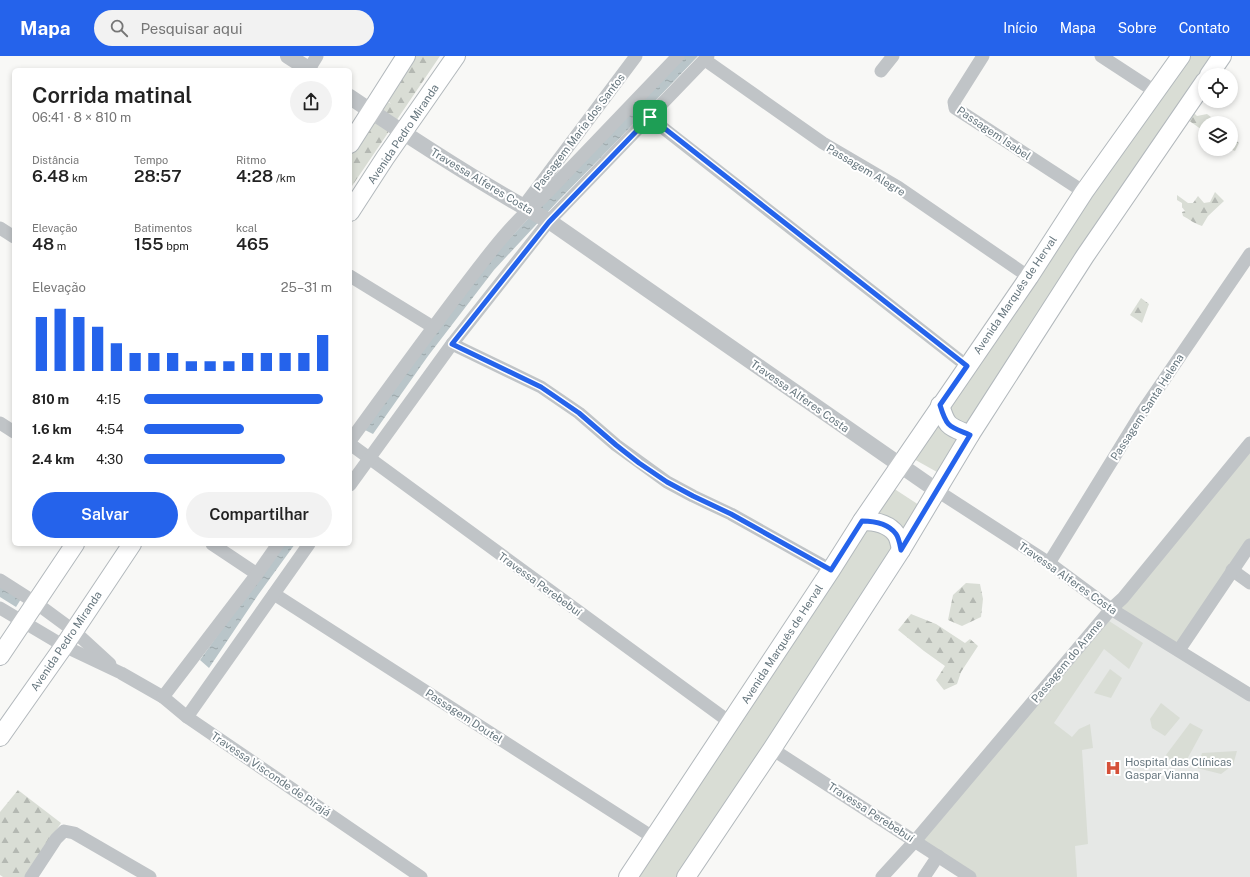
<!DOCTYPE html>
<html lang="pt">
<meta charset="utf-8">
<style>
body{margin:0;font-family:"Public Sans",sans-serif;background:#f2f2f2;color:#222;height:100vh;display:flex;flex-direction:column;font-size:15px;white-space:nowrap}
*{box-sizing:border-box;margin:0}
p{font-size:13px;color:#767676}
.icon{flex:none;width:22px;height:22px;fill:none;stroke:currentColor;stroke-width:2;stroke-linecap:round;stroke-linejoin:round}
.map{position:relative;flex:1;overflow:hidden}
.details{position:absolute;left:12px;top:12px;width:340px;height:478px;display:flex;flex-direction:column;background:#fff;border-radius:6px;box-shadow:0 2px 6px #0003}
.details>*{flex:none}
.buttons{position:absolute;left:1198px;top:12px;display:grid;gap:8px}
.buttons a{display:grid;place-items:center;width:40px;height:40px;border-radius:50%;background:#fff;box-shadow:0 2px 6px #0003;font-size:20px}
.pin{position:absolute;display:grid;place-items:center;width:34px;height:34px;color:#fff;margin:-17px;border-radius:8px;box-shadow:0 2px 6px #0006}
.round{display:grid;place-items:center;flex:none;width:42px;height:42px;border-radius:21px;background:#f2f2f2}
.headline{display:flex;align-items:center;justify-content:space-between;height:68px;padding:0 20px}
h1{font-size:22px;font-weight:600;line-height:30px}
.figures{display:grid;grid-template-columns:repeat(3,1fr);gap:6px;height:68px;padding:4px 20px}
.figures div{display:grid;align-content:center}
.figures b{font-size:17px;font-weight:600}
.figures small{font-size:11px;font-weight:400}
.figures p{font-size:11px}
.chart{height:112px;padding:8px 20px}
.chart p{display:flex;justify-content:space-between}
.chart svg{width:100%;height:72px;margin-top:4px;stroke:#2563eb;stroke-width:6}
.action{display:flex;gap:8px;margin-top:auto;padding:8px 20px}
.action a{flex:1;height:46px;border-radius:24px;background:#2563eb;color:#fff;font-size:16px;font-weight:600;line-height:46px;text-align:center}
.action a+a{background:#f2f2f2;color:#222}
ul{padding:0 20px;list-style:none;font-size:13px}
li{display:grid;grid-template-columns:64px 48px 1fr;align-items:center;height:30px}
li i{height:10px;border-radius:5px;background:#2563eb}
header{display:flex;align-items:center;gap:24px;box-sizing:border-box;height:56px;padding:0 20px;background:#2563eb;color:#fff}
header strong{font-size:19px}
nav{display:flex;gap:22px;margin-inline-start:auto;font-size:14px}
.search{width:280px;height:36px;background:#f2f2f2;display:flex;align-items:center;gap:10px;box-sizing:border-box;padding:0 14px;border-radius:22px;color:#767676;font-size:15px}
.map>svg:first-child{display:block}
.built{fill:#e6e8e6}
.green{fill:#d9ddd5}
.forest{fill:url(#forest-firs)}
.water{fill:url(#water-ripples)}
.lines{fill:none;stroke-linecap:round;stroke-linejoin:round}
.secondary-casing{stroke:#b2b8bc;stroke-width:20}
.minor{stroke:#c0c4c7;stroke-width:13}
.tertiary{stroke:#c0c4c7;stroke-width:16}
.secondary{stroke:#fff;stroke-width:18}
.route-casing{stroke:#fff;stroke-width:8}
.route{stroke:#2563eb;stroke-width:5}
.labels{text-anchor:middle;stroke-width:4;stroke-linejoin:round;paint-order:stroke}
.street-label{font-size:11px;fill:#66767e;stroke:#fff}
.poi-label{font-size:11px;fill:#66767e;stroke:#fff;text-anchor:start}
</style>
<header>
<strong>Mapa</strong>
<div class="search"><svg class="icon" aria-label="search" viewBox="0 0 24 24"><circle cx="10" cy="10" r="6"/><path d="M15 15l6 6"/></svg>Pesquisar aqui</div>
<nav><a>Início</a><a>Mapa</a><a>Sobre</a><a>Contato</a></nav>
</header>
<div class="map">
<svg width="1250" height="821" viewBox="0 0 1250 821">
<defs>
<pattern id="forest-firs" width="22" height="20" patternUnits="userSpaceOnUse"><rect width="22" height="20" fill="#d9ddd5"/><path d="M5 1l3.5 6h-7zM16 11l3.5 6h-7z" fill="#b4b8b2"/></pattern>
<pattern id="water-ripples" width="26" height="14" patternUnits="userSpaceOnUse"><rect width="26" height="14" fill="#b9c5c9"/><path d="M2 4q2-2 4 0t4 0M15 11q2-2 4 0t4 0" fill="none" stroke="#9aa5a8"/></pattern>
</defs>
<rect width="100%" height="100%" fill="#f8f8f6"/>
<path class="built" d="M 1111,553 L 1250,639 L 1250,821 L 970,821 Z"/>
<g class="green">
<path d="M 1187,0 L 1212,0 L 966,374 L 954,368 L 944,350 Z"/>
<path d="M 939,358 L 963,378 L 937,416 L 912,402 Z"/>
<path d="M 1250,387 L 1250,489 L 1179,594 L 1111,553 Z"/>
<path d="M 893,432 L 919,449 L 902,482 L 869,463 Z"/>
<path d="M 868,471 L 887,476 L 894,495 L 680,821 L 633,821 Z"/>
<path d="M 1106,563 L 1143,587 L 1129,613 L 1104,593 L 1054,667 L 1072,681 L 1079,673 L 1090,668 L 1093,692 L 1082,694 L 1088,788 L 1075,790 L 1077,821 L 976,821 L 919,784 Z"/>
<path d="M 1110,613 L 1122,622 L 1111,642 L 1094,637 Z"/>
<path d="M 1161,647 L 1180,662 L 1165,680 L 1152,672 L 1150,663 Z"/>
<path d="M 1190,667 L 1203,674 L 1184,709 L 1172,706 L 1166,699 Z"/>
<path d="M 1237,695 L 1233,709 L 1221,718 L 1197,712 L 1202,697 Z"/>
</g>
<g class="forest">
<path d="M 414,0 L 440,0 L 350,133 L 350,95 L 385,44 L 391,48 L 386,42 Z"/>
<path d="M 1192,55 L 1197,60 L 1207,58 L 1219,67 L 1205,67 L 1205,76 L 1188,64 Z"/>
<path d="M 1231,77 L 1231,81 L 1239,87 L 1235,95 L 1230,93 Z"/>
<path d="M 1215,136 L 1224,145 L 1208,160 L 1202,170 C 1195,168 1189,163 1183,160 L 1182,156 L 1185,155 L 1182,151 L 1182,147 L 1177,144 L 1177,139 L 1188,147 L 1193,147 L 1198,140 L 1204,147 L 1210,146 Z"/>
<path d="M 1141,242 L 1149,248 L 1142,267 L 1130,259 Z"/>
<path d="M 966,527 L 980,528 L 983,543 L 981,561 L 962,570 L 948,564 L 953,539 Z"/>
<path d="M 911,558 L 936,568 L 965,587 L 970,583 L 978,590 L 961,616 L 957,628 L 944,634 L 936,624 L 945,610 L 924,595 L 898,574 Z"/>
<path d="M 18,734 L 61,767 L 25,821 L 3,821 L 0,819 L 0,756 Z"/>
</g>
<g class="water">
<path d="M 684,0 L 698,0 L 617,85 L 558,145 L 494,214 L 428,300 L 373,378 L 363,373 L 485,208 Z"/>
<path d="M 282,488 L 295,488 L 258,539 L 209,612 L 200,604 Z"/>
<path d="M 0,528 L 21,543 L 16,551 L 0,541 Z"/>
</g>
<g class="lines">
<defs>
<g id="secondary">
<path d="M 1209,19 L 1222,0"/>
<path d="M 350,88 L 406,0"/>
<path d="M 350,156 L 385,102 L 456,0"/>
<path d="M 940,349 C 947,372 949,370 970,379"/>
<path d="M 862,465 C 874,465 888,467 896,478 C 899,482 900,489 901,494"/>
<path d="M 0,600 L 75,488"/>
<path d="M 0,681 L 64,590 L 132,488"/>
<path d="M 628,821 L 831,514 L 862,465 L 1029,221 L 1084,136 L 1181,0"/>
<path d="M 686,821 L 772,693 L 901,494 L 970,379 L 1085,200 L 1205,25"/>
</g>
</defs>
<use href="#secondary" class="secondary-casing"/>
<g class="minor">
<path d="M 983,0 L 954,46 L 955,52 L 1084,136"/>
<path d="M 1101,0 L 1156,36"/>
<path d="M 705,4 L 823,87 L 898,131 L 1029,221"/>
<path d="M 309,13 L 317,0"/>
<path d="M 881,15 L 893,0"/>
<path d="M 649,61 L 967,310"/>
<path d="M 523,151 L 636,0"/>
<path d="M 0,172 L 14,181"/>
<path d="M 350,220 L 433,271"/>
<path d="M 452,288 L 541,331 L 579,357 L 616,389 L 667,426 L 693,440 L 731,458 L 831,514"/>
<path d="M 0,367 L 14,376"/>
<path d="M 350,385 C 387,334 424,283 462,233 C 485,203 511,167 541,143 L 678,0"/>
<path d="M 350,388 L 731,667"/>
<path d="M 350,429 L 452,288 L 549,165 L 708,0"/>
<path d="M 936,434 L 1049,507 L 1111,553 L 1250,639"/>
<path d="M 212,488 L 257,518"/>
<path d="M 1049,507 L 1142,356 L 1250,198"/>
<path d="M 1232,514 L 1250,527"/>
<path d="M 0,524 L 36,547 L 74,575 L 110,608"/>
<path d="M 274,538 L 654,782"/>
<path d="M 0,552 L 64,590 L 121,617 L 163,641 L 187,661 L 421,821"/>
<path d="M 1179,594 L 1250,489"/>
<path d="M 163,641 L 257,518 L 278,488"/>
<path d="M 187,661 L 309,488"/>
<path d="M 772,693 L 970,821"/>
<path d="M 31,821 L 56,783 L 64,775 L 74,777 L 150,821"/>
<path d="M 882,821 L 915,785 L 1111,553 L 1123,542 L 1250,387"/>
<path d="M 924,821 L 938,800"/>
</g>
<g class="tertiary">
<path d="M 288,0 L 310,14"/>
<path d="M 350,41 C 415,85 481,128 549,165 L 936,434"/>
</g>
<use href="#secondary" class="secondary"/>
</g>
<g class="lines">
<defs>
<path id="route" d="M 650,61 L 967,310 L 940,349 C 947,372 949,370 970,379 L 901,494 C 900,489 899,482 896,478 C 888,467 874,465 862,465 L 831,514 L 731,458 L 693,440 L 667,426 L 639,407 L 616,389 L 579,357 L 541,331 L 452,288 L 549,166 Z"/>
</defs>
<use href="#route" class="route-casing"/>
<use href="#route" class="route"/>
</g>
<defs>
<symbol id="hospital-bare" viewBox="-9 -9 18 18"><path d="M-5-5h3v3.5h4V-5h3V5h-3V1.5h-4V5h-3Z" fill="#d55039" stroke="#fff" stroke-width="2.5" paint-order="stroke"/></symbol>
</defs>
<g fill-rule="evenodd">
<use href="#hospital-bare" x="1102" y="701" width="22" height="22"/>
</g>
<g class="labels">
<g class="street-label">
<text transform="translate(579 76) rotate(-53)" y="4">Passagem Maria dos Santos</text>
<text transform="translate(994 77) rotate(34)" y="4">Passagem Isabel</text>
<text transform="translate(403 78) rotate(-56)" y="4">Avenida Pedro Miranda</text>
<text transform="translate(866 114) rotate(31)" y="4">Passagem Alegre</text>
<text transform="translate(482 125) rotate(31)" y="4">Travessa Alferes Costa</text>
<text transform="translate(1015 239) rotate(-56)" y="4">Avenida Marquês de Herval</text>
<text transform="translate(800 340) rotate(35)" y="4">Travessa Alferes Costa</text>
<text transform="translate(1147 351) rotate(-57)" y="4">Passagem Santa Helena</text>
<text transform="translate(1068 522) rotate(35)" y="4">Travessa Alferes Costa</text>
<text transform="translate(540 528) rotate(36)" y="4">Travessa Perebebuí</text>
<text transform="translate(66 585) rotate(-56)" y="4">Avenida Pedro Miranda</text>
<text transform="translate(782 588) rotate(-57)" y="4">Avenida Marquês de Herval</text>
<text transform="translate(1067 605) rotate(-50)" y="4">Passagem do Arame</text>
<text transform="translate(464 660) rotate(33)" y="4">Passagem Doutel</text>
<text transform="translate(271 718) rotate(34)" y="4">Travessa Visconde de Pirajá</text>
<text transform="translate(871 756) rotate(33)" y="4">Travessa Perebebuí</text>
</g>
<g class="poi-label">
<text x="1125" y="710">Hospital das Clínicas<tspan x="1125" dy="13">Gaspar Vianna</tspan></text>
</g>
</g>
</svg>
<div class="buttons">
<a><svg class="icon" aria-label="locate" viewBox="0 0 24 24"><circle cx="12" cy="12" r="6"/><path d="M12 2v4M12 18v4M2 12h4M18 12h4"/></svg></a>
<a><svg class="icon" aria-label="layers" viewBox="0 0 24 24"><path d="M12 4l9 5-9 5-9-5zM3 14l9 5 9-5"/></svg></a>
</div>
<div class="pin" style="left:650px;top:61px;background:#1e9e55"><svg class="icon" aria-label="arrive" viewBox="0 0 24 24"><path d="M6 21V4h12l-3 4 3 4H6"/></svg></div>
<section class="details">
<div class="headline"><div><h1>Corrida matinal</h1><p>06:41 · 8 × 810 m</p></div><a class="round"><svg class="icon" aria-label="share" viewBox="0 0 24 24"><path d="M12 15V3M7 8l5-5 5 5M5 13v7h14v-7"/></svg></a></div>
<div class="figures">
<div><p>Distância</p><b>6.48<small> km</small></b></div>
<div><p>Tempo</p><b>28:57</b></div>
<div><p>Ritmo</p><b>4:28<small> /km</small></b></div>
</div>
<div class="figures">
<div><p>Elevação</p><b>48<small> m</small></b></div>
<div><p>Batimentos</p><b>155<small> bpm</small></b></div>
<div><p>kcal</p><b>465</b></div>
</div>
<div class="chart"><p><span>Elevação</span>25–31 m</p>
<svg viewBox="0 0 160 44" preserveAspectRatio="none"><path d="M5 44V11M15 44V6M25 44V11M35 44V17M45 44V27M55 44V33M65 44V33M75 44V33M85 44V38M95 44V38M105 44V38M115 44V33M125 44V33M135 44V33M145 44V33M155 44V22"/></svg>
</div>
<ul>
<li><b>810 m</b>4:15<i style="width:95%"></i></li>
<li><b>1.6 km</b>4:54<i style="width:53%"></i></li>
<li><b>2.4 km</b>4:30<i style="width:75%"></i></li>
</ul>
<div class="action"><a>Salvar</a><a>Compartilhar</a></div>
</section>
</div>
